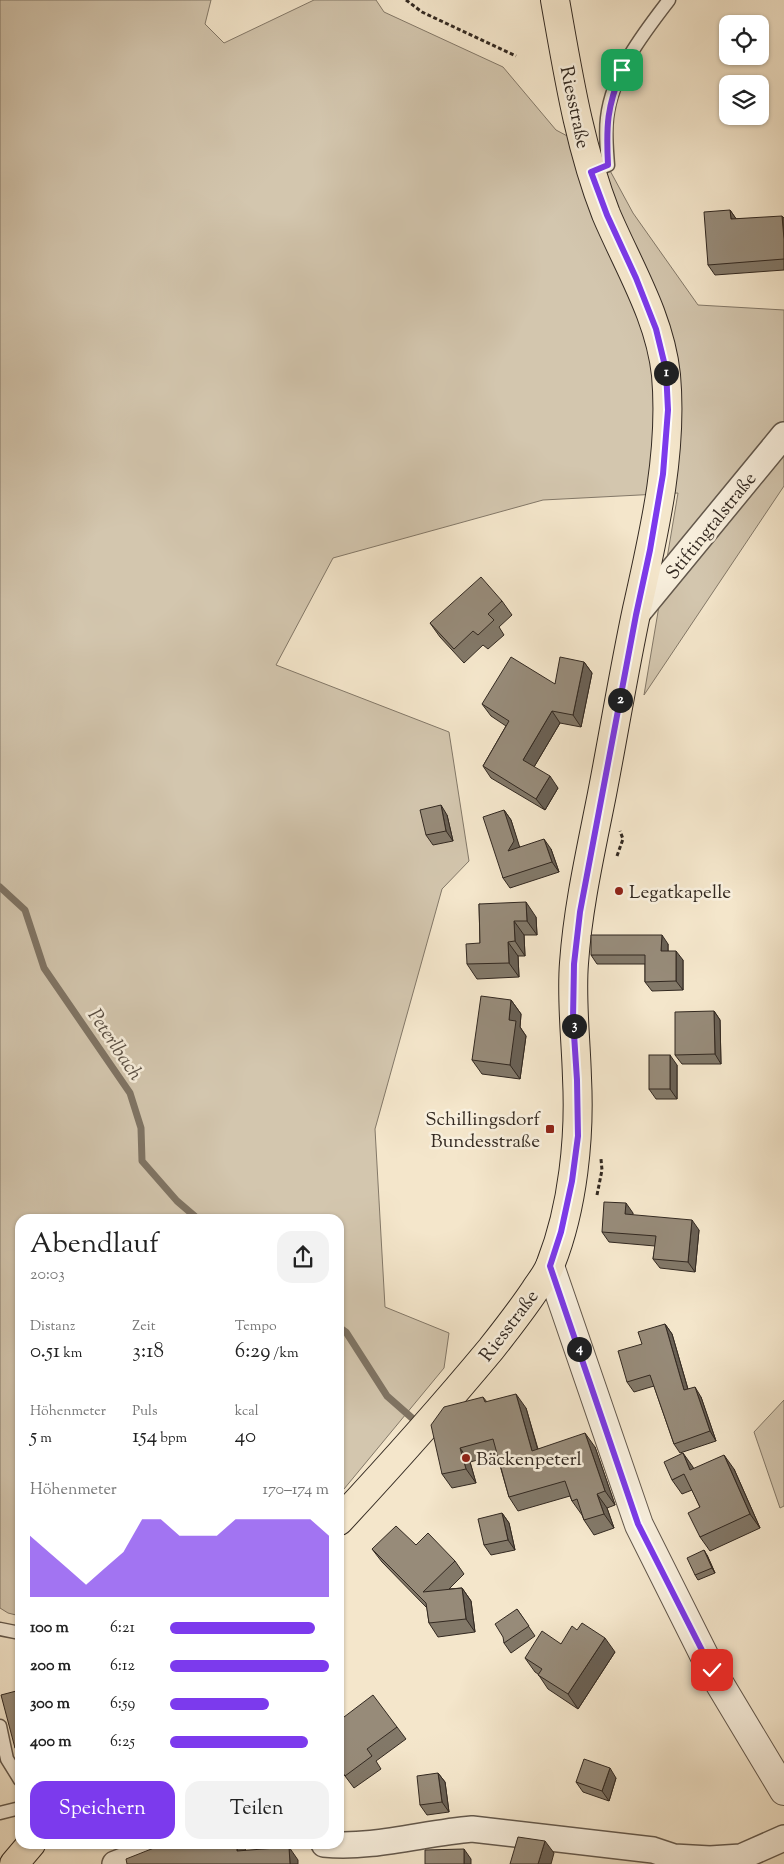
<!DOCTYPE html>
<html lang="de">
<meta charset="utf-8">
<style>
body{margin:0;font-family:"Sorts Mill Goudy",serif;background:#f2f2f2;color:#222;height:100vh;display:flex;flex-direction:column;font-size:19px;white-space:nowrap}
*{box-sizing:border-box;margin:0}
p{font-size:16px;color:#767676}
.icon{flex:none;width:28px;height:28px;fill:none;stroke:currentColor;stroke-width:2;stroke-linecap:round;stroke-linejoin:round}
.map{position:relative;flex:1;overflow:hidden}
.drawer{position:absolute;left:15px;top:1214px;width:329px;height:635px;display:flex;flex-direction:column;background:#fff;border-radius:15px;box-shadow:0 1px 4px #0004}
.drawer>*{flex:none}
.fabs{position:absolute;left:719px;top:15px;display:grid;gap:10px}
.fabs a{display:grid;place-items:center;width:50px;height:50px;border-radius:10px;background:#fff;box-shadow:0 1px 4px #0004;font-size:25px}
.pin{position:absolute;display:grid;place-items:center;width:42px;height:42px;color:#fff;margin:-21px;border-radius:10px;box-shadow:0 2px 8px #0006}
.km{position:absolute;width:25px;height:25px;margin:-12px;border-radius:50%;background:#222;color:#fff;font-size:14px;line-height:25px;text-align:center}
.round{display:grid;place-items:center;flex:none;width:52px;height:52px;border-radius:15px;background:#f2f2f2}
.head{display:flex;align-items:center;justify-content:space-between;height:85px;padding:0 15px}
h1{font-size:28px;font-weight:600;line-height:38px}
.metrics{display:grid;grid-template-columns:repeat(3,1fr);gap:8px;height:85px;padding:5px 15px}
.metrics div{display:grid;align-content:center}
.metrics b{font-size:21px;font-weight:600}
.metrics small{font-size:14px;font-weight:400}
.metrics p{font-size:14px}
.chart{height:140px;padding:10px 15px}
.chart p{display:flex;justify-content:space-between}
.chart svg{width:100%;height:90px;margin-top:5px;fill:#7c3aed;opacity:.7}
.primary-button{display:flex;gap:10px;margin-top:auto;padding:10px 15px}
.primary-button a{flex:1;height:58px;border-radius:15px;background:#7c3aed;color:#fff;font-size:20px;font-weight:600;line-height:58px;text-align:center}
.primary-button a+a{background:#f2f2f2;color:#222}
ul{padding:0 15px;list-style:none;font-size:16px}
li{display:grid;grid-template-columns:80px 60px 1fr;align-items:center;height:38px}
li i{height:12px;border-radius:6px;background:#7c3aed}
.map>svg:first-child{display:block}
.green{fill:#d3c6ae;stroke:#837868}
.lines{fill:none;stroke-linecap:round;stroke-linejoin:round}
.stream{stroke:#7f7464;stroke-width:7}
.service-casing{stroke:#63584c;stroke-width:15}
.minor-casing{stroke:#63584c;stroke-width:28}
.tertiary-casing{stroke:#63584c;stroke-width:30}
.primary-casing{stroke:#332921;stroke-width:30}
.path{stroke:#332921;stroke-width:3;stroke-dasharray:4 2.5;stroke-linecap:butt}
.service{stroke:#f8efdd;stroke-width:12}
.minor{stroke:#f8efdd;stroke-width:25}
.tertiary{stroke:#f8efdd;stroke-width:28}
.primary{stroke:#f4e6cb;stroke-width:28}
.wall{fill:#827868;stroke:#332921}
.shaded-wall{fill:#6a6155;stroke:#332921}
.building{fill:#978b79;stroke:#332921}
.route-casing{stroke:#fff;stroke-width:10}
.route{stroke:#7c3aed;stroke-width:6}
.poi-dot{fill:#8f2418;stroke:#f8efdd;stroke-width:2}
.labels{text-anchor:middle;stroke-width:5;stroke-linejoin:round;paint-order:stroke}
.street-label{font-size:19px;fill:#332921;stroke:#f8efdd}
.poi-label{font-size:19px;fill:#332921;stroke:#f8efdd;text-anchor:start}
.water-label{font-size:20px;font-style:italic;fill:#594e43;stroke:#f8efdd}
</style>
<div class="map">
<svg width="784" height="1864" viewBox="0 0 784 1864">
<rect width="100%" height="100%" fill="#f4e6cb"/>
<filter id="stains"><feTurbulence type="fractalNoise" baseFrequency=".004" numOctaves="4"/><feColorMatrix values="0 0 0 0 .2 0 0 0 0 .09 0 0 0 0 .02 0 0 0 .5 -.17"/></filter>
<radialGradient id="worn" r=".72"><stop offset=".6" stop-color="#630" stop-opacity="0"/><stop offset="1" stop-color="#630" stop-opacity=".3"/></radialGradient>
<g class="green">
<path d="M 0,0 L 211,0 L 205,24 L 224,43 L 314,0 L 376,0 L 384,12 L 503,67 L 556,130 L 601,154 L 633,213 L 698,305 L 784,310 L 784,486 L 644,695 L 678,493 L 543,500 L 333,558 L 276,665 L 449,732 L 469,861 L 442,889 L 375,1129 L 385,1307 L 449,1333 L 444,1368 L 344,1489 L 339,1492 L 339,1219 L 20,1219 L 20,1616 L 8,1613 L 0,1608 Z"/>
<path d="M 784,1400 L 784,1506 L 780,1508 L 754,1432 Z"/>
</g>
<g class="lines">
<g class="stream">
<path d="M 0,887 L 25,910 L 44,968 L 130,1093 L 141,1128 L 142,1161 L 177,1201 L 198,1219"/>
<path d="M 339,1327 L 346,1332 L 387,1396 L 412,1418"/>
</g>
<defs>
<g id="service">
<path d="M 591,172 L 608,165 C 607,150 605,134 607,118 C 612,74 642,35 669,0"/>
<path d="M 0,1629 L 20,1633"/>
<path d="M 0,1726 L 7,1759 L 20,1780"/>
<path d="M 0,1813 L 20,1808"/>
</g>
<g id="minor">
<path d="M 636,615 L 784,435"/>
<path d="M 324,1844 C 372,1849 424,1833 472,1829 L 653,1850 L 674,1857 L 710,1859 L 741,1857 L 784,1838"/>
<path d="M 115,1864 L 167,1844"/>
</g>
<path id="tertiary" d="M 550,1266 L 639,1525 L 712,1671 L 784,1791"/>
<g id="primary">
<path d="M 339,1521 C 391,1465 442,1408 491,1349 C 506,1330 521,1311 535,1290 C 540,1282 548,1273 551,1263 C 573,1207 580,1137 577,1078 C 576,1039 571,1001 574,963 C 578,906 591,850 602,794 C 614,732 624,670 637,609 C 654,533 673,453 666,375 C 660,317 628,266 606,214 C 579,145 568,73 555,0"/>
<path d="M 14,1864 L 31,1844"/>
</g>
</defs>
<use href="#service" class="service-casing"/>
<use href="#minor" class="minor-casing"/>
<use href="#tertiary" class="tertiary-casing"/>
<use href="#primary" class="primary-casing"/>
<g class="path">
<path d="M 406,0 L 422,12 L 516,56"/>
<path d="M 617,856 L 623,839 L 620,831"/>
<path d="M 597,1195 L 602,1170 L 601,1159"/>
</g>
<use href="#service" class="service"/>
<use href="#minor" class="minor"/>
<use href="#tertiary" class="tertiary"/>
<use href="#primary" class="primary"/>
</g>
<g class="wall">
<path d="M 730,210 L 736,219 L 784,218 L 784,270 L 715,275 L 708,265 Z"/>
<path d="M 502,601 L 512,615 L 499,627 L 504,635 L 488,649 L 483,645 L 464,663 L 440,637 L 430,623 Z"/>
<path d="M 584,662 L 592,673 L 581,727 L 560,723 L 534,767 L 558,788 L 545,810 L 491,778 L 483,766 L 506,726 L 491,716 L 482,704 L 555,684 Z"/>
<path d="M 504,810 L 511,820 L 519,847 L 551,849 L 559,872 L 510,888 L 503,878 Z"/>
<path d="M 447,815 L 453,841 L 433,845 L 426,835 Z"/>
<path d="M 479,904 L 536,917 L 537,935 L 524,935 L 525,956 L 518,956 L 519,977 L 477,979 L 467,964 L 480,943 Z"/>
<path d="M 668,944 L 668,951 L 683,960 L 683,990 L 652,991 L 645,982 L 645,964 L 597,964 L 591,955 Z"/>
<path d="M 511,1000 L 521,1014 L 520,1027 L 526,1036 L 520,1079 L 482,1074 L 472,1060 Z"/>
<path d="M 714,1011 L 720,1020 L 721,1064 L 682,1064 L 675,1055 Z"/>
<path d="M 677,1065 L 677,1099 L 656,1099 L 649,1089 Z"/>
<path d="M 633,1213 L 632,1215 L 699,1230 L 695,1272 L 660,1268 L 653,1259 L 655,1246 L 609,1242 L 602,1232 Z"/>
<path d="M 665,1324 L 672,1334 L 688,1389 L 701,1397 L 716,1441 L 680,1453 L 674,1444 L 654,1386 L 634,1392 L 627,1382 L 642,1344 Z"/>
<path d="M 483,1397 L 487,1402 L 526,1408 L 538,1449 L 595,1447 L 615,1505 L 607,1508 L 614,1528 L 594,1535 L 584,1520 L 582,1515 L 572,1501 L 570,1496 L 518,1511 L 509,1497 L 497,1455 L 470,1462 L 476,1483 L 452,1488 L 442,1474 Z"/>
<path d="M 693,1469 L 734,1469 L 760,1528 L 710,1551 L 700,1537 L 700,1507 L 692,1490 L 682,1494 L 672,1480 Z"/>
<path d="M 502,1513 L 509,1523 L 515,1550 L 491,1555 L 484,1545 Z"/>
<path d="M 416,1545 L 455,1561 L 464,1574 L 449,1589 L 462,1588 L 471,1601 L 475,1632 L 438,1637 L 429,1623 L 427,1608 L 382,1562 L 372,1549 Z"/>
<path d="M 707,1555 L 715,1573 L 698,1580 L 695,1575 Z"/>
<path d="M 517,1609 L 535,1636 L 511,1653 L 504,1643 Z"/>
<path d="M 561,1644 L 615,1652 L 578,1709 L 548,1689 L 538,1674 L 535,1672 L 525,1658 Z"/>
<path d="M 20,1690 L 20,1755 L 15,1748 Z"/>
<path d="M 344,1717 L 397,1727 L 406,1739 L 376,1761 L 381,1769 L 354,1788 L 339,1768 Z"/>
<path d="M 438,1773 L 445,1782 L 449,1812 L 427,1815 L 420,1805 Z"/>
<path d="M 616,1778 L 609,1801 L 583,1792 L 576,1782 Z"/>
</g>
<g class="shaded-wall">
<path d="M 730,210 L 737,220 L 731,219 Z"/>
<path d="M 782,216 L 784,218 L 784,239 Z"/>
<path d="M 584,662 L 592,673 L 581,727 L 573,715 Z"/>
<path d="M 552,711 L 560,723 L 531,772 L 523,760 Z"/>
<path d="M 550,776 L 558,788 L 545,810 L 536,799 Z"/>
<path d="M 441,805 L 447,815 L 453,841 L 446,831 Z"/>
<path d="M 504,810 L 511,820 L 521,851 L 508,851 Z"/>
<path d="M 544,839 L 551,849 L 559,872 L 552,862 Z"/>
<path d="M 526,902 L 536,917 L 537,935 L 527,921 Z"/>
<path d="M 514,921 L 524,935 L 525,956 L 515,941 Z"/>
<path d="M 662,935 L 668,944 L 668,960 L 661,951 Z"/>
<path d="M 508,942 L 518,956 L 519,977 L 509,963 Z"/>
<path d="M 676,951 L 683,960 L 683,990 L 676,981 Z"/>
<path d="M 511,1000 L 521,1014 L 520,1027 L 526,1036 L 520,1079 L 510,1065 L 509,1020 Z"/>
<path d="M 714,1011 L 720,1020 L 721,1064 L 715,1054 Z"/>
<path d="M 670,1055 L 677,1065 L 677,1099 L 670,1089 Z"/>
<path d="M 626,1203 L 633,1213 L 632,1224 L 625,1214 Z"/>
<path d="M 692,1220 L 699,1230 L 695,1272 L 688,1262 Z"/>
<path d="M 665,1324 L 672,1334 L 691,1400 L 684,1390 Z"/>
<path d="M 695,1387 L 701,1397 L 716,1441 L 710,1431 Z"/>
<path d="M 516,1394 L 526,1408 L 542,1465 L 532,1451 Z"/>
<path d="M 585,1433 L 595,1447 L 615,1505 L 605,1491 Z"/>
<path d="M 460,1448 L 470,1462 L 476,1483 L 466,1469 Z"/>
<path d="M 683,1453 L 693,1467 L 700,1484 L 690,1470 Z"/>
<path d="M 724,1455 L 734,1469 L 760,1528 L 750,1514 Z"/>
<path d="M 597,1494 L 607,1508 L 614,1528 L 604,1514 Z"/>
<path d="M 502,1513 L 509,1523 L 515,1550 L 508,1540 Z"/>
<path d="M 704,1550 L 707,1555 L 715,1573 L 712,1568 Z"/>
<path d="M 462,1588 L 471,1601 L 475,1632 L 466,1619 Z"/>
<path d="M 605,1638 L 615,1652 L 578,1709 L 568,1694 Z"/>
<path d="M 610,1768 L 616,1778 L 609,1801 L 602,1791 Z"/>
<path d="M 438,1773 L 445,1782 L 449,1812 L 442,1802 Z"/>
<path d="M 545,1841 L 554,1853 L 551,1864 L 538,1864 Z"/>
<path d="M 237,1844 L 244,1844 L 245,1846 L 247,1864 L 237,1851 Z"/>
<path d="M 289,1847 L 298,1860 L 298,1864 L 290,1864 Z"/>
<path d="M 464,1849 L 471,1859 L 471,1864 L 464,1864 Z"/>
</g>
<g class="building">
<path d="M 730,210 L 731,219 L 782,216 L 784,239 L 784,259 L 708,265 L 704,212 Z"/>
<path d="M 481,577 L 502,601 L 488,614 L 494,620 L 478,635 L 473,631 L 454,649 L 430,623 Z"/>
<path d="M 511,657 L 555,684 L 560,657 L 584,662 L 573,715 L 552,711 L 523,760 L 550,776 L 536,799 L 483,766 L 509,721 L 482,704 Z"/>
<path d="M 441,805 L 446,831 L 426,835 L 420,810 Z"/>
<path d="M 504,810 L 514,841 L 508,851 L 544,839 L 552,862 L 503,878 L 483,817 Z"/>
<path d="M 526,902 L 527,921 L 514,921 L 515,941 L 508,942 L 509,963 L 467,964 L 466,944 L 480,943 L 479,904 Z"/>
<path d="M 591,935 L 662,935 L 661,951 L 676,951 L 676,981 L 645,982 L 645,955 L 591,955 Z"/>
<path d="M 481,996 L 511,1000 L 509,1020 L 516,1021 L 510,1065 L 472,1060 Z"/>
<path d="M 714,1011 L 715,1054 L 675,1055 L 675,1012 Z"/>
<rect x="649" y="1055" width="21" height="34"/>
<path d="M 604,1202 L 626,1203 L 625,1214 L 692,1220 L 688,1262 L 653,1259 L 656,1236 L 602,1232 Z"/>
<path d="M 665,1324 L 684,1390 L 695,1387 L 710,1431 L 674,1444 L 650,1375 L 627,1382 L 618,1351 L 642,1344 L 638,1332 Z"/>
<path d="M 516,1394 L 532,1451 L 585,1433 L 605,1491 L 597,1494 L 604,1514 L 584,1520 L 577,1499 L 572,1501 L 565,1481 L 509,1497 L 493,1439 L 460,1448 L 466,1469 L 442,1474 L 431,1425 L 444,1407 L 483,1397 L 485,1402 Z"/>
<path d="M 683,1453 L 690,1470 L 724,1455 L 750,1514 L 700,1537 L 688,1513 L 700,1507 L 684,1474 L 672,1480 L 664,1462 Z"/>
<path d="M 502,1513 L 508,1540 L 484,1545 L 478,1519 Z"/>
<path d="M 396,1526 L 416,1545 L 428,1533 L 455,1561 L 423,1592 L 462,1588 L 466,1619 L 429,1623 L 426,1603 L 372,1549 Z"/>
<path d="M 704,1550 L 712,1568 L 695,1575 L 687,1558 Z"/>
<path d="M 517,1609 L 529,1626 L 504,1643 L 503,1637 L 495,1624 Z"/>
<path d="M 582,1623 L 605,1638 L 568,1694 L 538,1675 L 542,1669 L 525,1658 L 542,1631 L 561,1644 L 572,1626 L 577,1630 Z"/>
<path d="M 20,1690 L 20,1746 L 15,1748 L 1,1695 Z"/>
<path d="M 373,1695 L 397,1727 L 367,1749 L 372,1756 L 345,1776 L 339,1767 L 339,1710 L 344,1717 Z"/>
<path d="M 584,1759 L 610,1768 L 602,1791 L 576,1782 Z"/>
<path d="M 438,1773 L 442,1802 L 420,1805 L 417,1776 Z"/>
<path d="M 518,1837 L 545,1841 L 538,1864 L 510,1864 Z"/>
<path d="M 164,1844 L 237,1844 L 237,1851 L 289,1847 L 290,1864 L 127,1864 L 126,1859 Z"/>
<path d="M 464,1849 L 464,1864 L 425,1864 L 425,1850 Z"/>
</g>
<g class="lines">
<defs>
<path id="route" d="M 622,70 C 607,107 606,125 608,165 L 591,172 L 607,215 L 636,278 L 656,329 L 666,370 L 668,410 L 663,474 L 650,550 L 636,615 L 580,912 L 574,964 L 573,1019 L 577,1080 L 578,1136 L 572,1181 L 561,1232 L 550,1266 L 638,1524 L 712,1670"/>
</defs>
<use href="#route" class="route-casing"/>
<use href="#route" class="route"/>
</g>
<g class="poi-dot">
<circle cx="619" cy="891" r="5"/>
<rect x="545" y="1124" width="10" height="10" rx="2.5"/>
<circle cx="466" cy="1458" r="5"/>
</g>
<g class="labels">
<g class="street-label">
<text transform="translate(576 107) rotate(78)" y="7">Riesstraße</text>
<text transform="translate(710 525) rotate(-51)" y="7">Stiftingtalstraße</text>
<text transform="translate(508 1325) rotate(-53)" y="7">Riesstraße</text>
</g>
<g class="poi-label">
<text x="629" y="898">Legatkapelle</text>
<text x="540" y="1125" text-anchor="end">Schillingsdorf<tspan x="540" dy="22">Bundesstraße</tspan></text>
<text x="476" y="1465">Bäckenpeterl</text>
</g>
<g class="water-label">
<text transform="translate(116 1044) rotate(56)" y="7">Peterlbach</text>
</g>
</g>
<rect width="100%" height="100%" filter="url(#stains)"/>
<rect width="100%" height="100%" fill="url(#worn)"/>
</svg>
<div class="fabs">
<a><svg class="icon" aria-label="locate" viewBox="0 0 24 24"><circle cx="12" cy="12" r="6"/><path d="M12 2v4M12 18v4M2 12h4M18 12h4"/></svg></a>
<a><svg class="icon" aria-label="layers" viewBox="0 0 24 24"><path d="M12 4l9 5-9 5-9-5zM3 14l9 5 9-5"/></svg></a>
</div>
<div class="pin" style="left:622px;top:70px;background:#1e9e55"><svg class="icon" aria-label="arrive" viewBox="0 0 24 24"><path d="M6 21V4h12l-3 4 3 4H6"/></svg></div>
<div class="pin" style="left:712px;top:1670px;background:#d93025"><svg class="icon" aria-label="check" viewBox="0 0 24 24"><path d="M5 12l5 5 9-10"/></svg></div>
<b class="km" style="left:666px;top:373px">1</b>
<b class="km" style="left:620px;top:700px">2</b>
<b class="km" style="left:574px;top:1026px">3</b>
<b class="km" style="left:579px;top:1349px">4</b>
<section class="drawer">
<div class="head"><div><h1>Abendlauf</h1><p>20:03</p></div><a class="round"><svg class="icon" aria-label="share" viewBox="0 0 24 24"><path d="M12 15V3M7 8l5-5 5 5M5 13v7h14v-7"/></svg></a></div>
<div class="metrics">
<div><p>Distanz</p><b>0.51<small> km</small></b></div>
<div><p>Zeit</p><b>3:18</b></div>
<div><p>Tempo</p><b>6:29<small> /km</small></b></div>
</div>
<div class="metrics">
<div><p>Höhenmeter</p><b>5<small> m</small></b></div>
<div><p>Puls</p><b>154<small> bpm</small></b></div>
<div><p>kcal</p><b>40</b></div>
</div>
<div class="chart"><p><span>Höhenmeter</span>170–174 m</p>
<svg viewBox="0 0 160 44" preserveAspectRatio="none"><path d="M0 44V14L10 22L20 30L30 38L40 30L50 22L60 6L70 6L80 14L90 14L100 14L110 6L120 6L130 6L140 6L150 6L160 14V44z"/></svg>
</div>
<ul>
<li><b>100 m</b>6:21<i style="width:91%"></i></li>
<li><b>200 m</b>6:12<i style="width:100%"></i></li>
<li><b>300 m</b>6:59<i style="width:62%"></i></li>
<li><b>400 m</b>6:25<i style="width:87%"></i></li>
</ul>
<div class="primary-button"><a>Speichern</a><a>Teilen</a></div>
</section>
</div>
